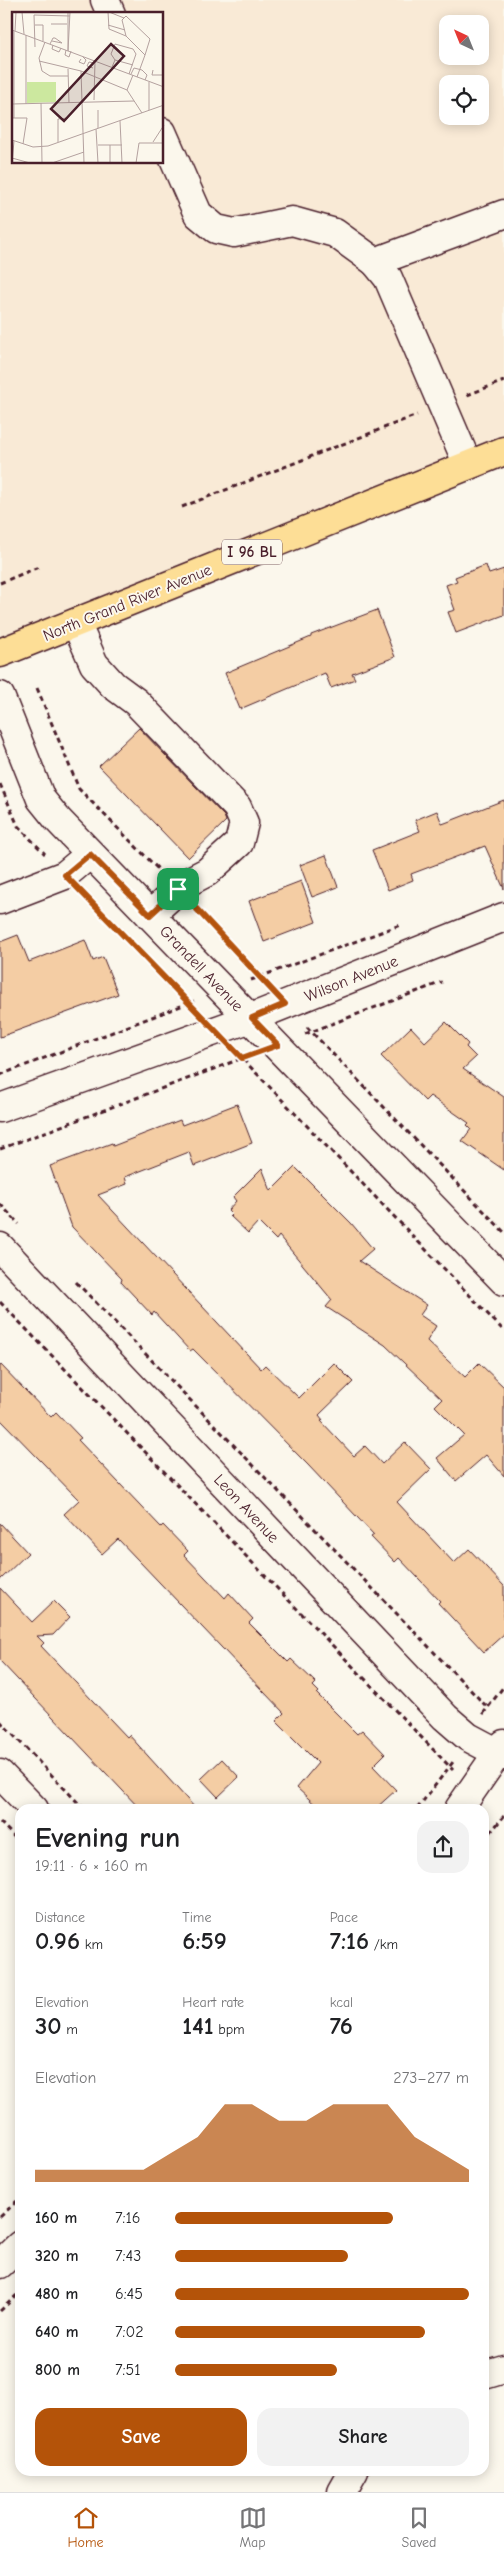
<!DOCTYPE html>
<meta charset="utf-8">
<style>
body{margin:0;font-family:"Comic Neue",sans-serif;background:#f2f2f2;color:#202124;height:100vh;display:flex;flex-direction:column;font-size:19px;white-space:nowrap}
*{box-sizing:border-box;margin:0}
p{font-size:16px;color:#757577}
.icon{flex:none;width:28px;height:28px;fill:none;stroke:currentColor;stroke-width:2;stroke-linecap:round;stroke-linejoin:round}
.map{position:relative;flex:1;overflow:hidden}
.side{position:absolute;left:15px;top:1804px;width:474px;height:672px;display:flex;flex-direction:column;background:#fff;border-radius:15px;box-shadow:0 2px 12px #0003}
.side>*{flex:none}
.needle{width:32px;rotate:317deg}
.fabs{position:absolute;left:439px;top:15px;display:grid;gap:10px}
.fabs a{display:grid;place-items:center;width:50px;height:50px;border-radius:10px;background:#fff;box-shadow:0 2px 12px #0003;font-size:25px}
.pin{position:absolute;display:grid;place-items:center;width:42px;height:42px;color:#fff;margin:-21px;border-radius:10px;box-shadow:0 2px 8px #0006}
.round{display:grid;place-items:center;flex:none;width:52px;height:52px;border-radius:15px;background:#f2f2f2}
.summary{display:flex;align-items:center;justify-content:space-between;height:85px;padding:0 20px}
h1{font-size:28px;font-weight:800;line-height:38px}
.metrics{display:grid;grid-template-columns:repeat(3,1fr);gap:8px;height:85px;padding:5px 20px}
.metrics div{display:grid;align-content:center}
.metrics b{font-size:25px;font-weight:800}
.metrics small{font-size:14px;font-weight:400}
.metrics p{font-size:14px}
.chart{height:140px;padding:10px 20px}
.chart p{display:flex;justify-content:space-between}
.chart svg{width:100%;height:90px;margin-top:5px;fill:#b45309;opacity:.7}
.action{display:flex;gap:10px;margin-top:auto;padding:10px 20px}
.action a{flex:1;height:58px;border-radius:15px;background:#b45309;color:#fff;font-size:20px;font-weight:800;line-height:58px;text-align:center}
.action a+a{background:#f2f2f2;color:#202124}
ul{padding:0 20px;list-style:none;font-size:16px}
li{display:grid;grid-template-columns:80px 60px 1fr;align-items:center;height:38px}
li i{height:12px;border-radius:6px;background:#b45309}
.dock{display:flex;justify-content:space-around;align-items:center;height:70px;border-top:1px solid #e0e0e0;background:#fff;font-size:14px;color:#757577}
.dock a{display:grid;justify-items:center;gap:2px}
.dock .active{color:#b45309}
.map>svg:first-child{display:block}
.built{fill:#f9ead6;fill-rule:evenodd}
.building{fill:#f4cda4;stroke:#4a1f2b}
.lines{fill:none;stroke-linecap:round;stroke-linejoin:round}
.minor-casing{stroke:#4a1f2b;stroke-width:31}
.major-casing{stroke:#4a1f2b;stroke-width:31}
.path{stroke:#4a1f2b;stroke-width:3;stroke-dasharray:5 4;stroke-linecap:butt}
.minor{stroke:#fbf7ec;stroke-width:28}
.major{stroke:#fdde96;stroke-width:28}
.route-casing{stroke:#fff;stroke-width:10}
.route{stroke:#b45309;stroke-width:6}
.labels{text-anchor:middle;stroke-width:4;stroke-linejoin:round;paint-order:stroke}
.shield{fill:#fbf7ec;stroke:#7f6065;stroke-width:1}
.shield-label{font-size:15px;font-weight:bold;fill:#4a1f2b}
.street-label{font-size:16px;fill:#4a1f2b;stroke:#fbf7ec}
.inset-road{fill:none;stroke:#b4a19f;stroke-width:1}
.view{fill:#4a1f2b;fill-opacity:0.15;stroke:#4a1f2b;stroke-width:2.5}
.inset-edge{fill:none;stroke:#4a1f2b;stroke-width:2.5}
</style>
<div class="map">
<svg width="504" height="2492" viewBox="0 0 504 2492">
<rect width="100%" height="100%" fill="#fbf7ec"/>
<filter id="ink" filterUnits="userSpaceOnUse"><feTurbulence type="fractalNoise" baseFrequency=".02" numOctaves="2"/><feDisplacementMap in="SourceGraphic" scale="10" xChannelSelector="R" yChannelSelector="G"/><feConvolveMatrix kernelMatrix="1 2 1 2 8 2 1 2 1" color-interpolation-filters="sRGB"/></filter>
<g filter="url(#ink)">
<path class="built" d="M 0,0 L 504,0 L 504,444 L 0,651 ZM 14,14 L 162,14 L 162,162 L 14,162 ZM 448,24 L 480,24 L 480,56 L 448,56 ZM 448,84 L 480,84 L 480,116 L 448,116 Z"/>
<g class="building">
<path d="M 486,565 L 489,574 L 504,569 L 504,615 L 456,633 L 448,612 L 455,610 L 446,585 L 457,581 L 455,577 Z"/>
<path d="M 377,610 L 395,657 L 352,673 L 355,679 L 331,688 L 325,673 L 240,709 L 225,673 L 311,637 L 311,635 Z"/>
<path d="M 139,728 L 224,816 L 226,821 L 188,858 L 99,766 Z"/>
<path d="M 504,800 L 504,889 L 485,846 L 411,874 L 413,880 L 388,890 L 372,850 L 420,831 L 415,820 L 437,811 L 442,824 L 445,823 Z"/>
<path d="M 326,855 L 338,887 L 312,897 L 300,865 Z"/>
<path d="M 301,881 L 316,922 L 264,942 L 249,901 Z"/>
<path d="M 18,935 L 29,962 L 85,940 L 93,961 L 103,957 L 118,994 L 0,1037 L 0,942 Z"/>
<path d="M 446,1022 L 468,1044 L 466,1047 L 476,1057 L 463,1069 L 504,1097 L 504,1170 L 462,1141 L 471,1129 L 467,1125 L 469,1123 L 430,1096 L 425,1101 L 381,1056 L 411,1027 L 425,1042 Z"/>
<path d="M 237,1104 L 252,1143 L 194,1166 L 189,1152 L 125,1177 L 127,1184 L 98,1195 L 261,1369 L 265,1365 L 299,1398 L 334,1363 L 353,1382 L 319,1415 L 323,1420 L 321,1421 L 354,1456 L 365,1446 L 382,1464 L 405,1442 L 431,1469 L 397,1502 L 454,1563 L 469,1549 L 504,1586 L 504,1634 L 484,1652 L 438,1603 L 440,1601 L 399,1558 L 395,1562 L 371,1537 L 374,1535 L 308,1465 L 193,1349 L 190,1351 L 154,1312 L 152,1315 L 121,1282 L 122,1279 L 72,1227 L 50,1166 L 112,1143 L 113,1146 L 180,1120 L 182,1125 Z"/>
<path d="M 295,1167 L 351,1223 L 373,1249 L 359,1261 L 427,1305 L 420,1315 L 436,1326 L 427,1341 L 465,1377 L 479,1363 L 504,1387 L 504,1476 L 486,1455 L 456,1481 L 437,1458 L 464,1435 L 435,1406 L 442,1399 L 385,1345 L 326,1307 L 332,1300 L 279,1236 L 276,1240 L 258,1222 L 248,1233 L 230,1216 L 232,1214 L 228,1210 L 236,1201 L 233,1197 L 262,1168 L 271,1191 Z"/>
<path d="M 0,1364 L 51,1417 L 56,1412 L 81,1438 L 78,1440 L 161,1527 L 163,1525 L 188,1551 L 184,1555 L 225,1598 L 229,1593 L 253,1619 L 249,1623 L 288,1662 L 291,1659 L 316,1683 L 313,1686 L 319,1692 L 317,1694 L 357,1734 L 362,1730 L 385,1754 L 373,1766 L 396,1790 L 375,1809 L 320,1809 L 297,1788 L 318,1763 L 276,1721 L 284,1713 L 118,1539 L 102,1554 L 64,1514 L 79,1500 L 0,1419 Z"/>
<path d="M 0,1523 L 28,1553 L 0,1580 Z"/>
<path d="M 0,1588 L 32,1622 L 54,1601 L 70,1617 L 53,1635 L 37,1636 L 44,1643 L 41,1646 L 127,1737 L 129,1735 L 196,1809 L 140,1809 L 0,1661 Z"/>
<path d="M 222,1759 L 239,1777 L 218,1797 L 201,1779 Z"/>
</g>
<g class="lines">
<defs>
<g id="minor">
<path d="M 105,0 L 111,14"/>
<path d="M 162,132 L 198,214 L 216,229 L 234,233 L 292,221 L 335,233 L 375,262 L 388,278 L 468,465"/>
<path d="M 375,262 L 504,214"/>
<path d="M 76,623 L 94,664 L 113,685 L 136,702 L 237,807 L 244,823 L 239,843 L 207,872 L 184,884 L 150,915"/>
<path d="M 0,696 L 41,799 L 58,820 L 504,1281"/>
<path d="M 0,900 L 65,875 L 90,854"/>
<path d="M 0,1108 L 251,1018 L 504,917"/>
<path d="M 0,1247 L 445,1717 L 468,1737 L 504,1756"/>
<path d="M 0,1774 L 34,1809"/>
<path d="M 459,1809 L 504,1744"/>
<path d="M 0,2264 L 20,2245"/>
<path d="M 484,2375 L 504,2369"/>
<path d="M 342,2492 L 354,2471"/>
</g>
<path id="major" d="M 0,653 L 504,451"/>
</defs>
<use href="#minor" class="minor-casing"/>
<use href="#major" class="major-casing"/>
<g class="path">
<path d="M 467,395 L 504,381"/>
<path d="M 182,507 L 417,415"/>
<path d="M 0,583 L 41,566"/>
<path d="M 37,688 L 79,789 L 159,870"/>
<path d="M 0,784 L 18,826 L 45,854"/>
<path d="M 84,895 L 193,1010"/>
<path d="M 198,910 L 265,983"/>
<path d="M 251,980 L 400,925"/>
<path d="M 307,1027 L 504,1232"/>
<path d="M 305,1034 L 442,982"/>
<path d="M 237,1053 L 504,1331"/>
<path d="M 0,1075 L 194,1001"/>
<path d="M 0,1149 L 243,1058"/>
<path d="M 0,1204 L 19,1224"/>
<path d="M 76,1282 L 487,1707"/>
<path d="M 0,1302 L 453,1770"/>
<path d="M 483,1714 L 504,1686"/>
<path d="M 0,1721 L 84,1809"/>
<path d="M 417,1809 L 453,1762"/>
<path d="M 0,1822 L 20,1843"/>
<path d="M 484,1840 L 504,1816"/>
<path d="M 0,2217 L 20,2198"/>
<path d="M 0,2311 L 20,2292"/>
</g>
<use href="#minor" class="minor"/>
<use href="#major" class="major"/>
</g>
</g>
<g class="lines" filter="url(#ink)">
<defs>
<path id="route" d="M 90,854 L 150,915 L 178,889 L 285,1004 L 252,1018 L 278,1045 L 242,1058 L 65,875 Z"/>
</defs>
<use href="#route" class="route-casing"/>
<use href="#route" class="route"/>
</g>
<g class="labels">
<rect class="shield" x="222" y="539.5" width="60" height="25" rx="4"/>
<g class="shield-label">
<text x="252" y="557">I 96 BL</text>
</g>
<g class="street-label">
<text transform="translate(127 602) rotate(-22)" y="6">North Grand River Avenue</text>
<text transform="translate(202 968) rotate(46)" y="6">Grandell Avenue</text>
<text transform="translate(351 978) rotate(-22)" y="6">Wilson Avenue</text>
<text transform="translate(247 1508) rotate(47)" y="6">Leon Avenue</text>
</g>
</g>
<g transform="translate(12 12)">
<rect width="151" height="151" fill="#fbf7ec"/>
<path d="M 15,70 L 44,70 L 44,90 L 15,91 Z" fill="#cce89f"/>
<path class="inset-road" d="M 10,0 L 12,22M 56,0 L 56,39M 96,0 L 97,17 L 114,24M 97,0 L 112,6M 39,12 L 55,12M 23,13 L 31,13 L 31,29M 96,13 L 113,18M 0,18 L 152,75M 3,19 L 4,0M 14,23 L 14,92M 33,30 L 27,46 L 30,59 L 38,64 L 56,64M 38,32 L 41,26 L 43,26 L 50,31 L 40,29M 41,33 L 40,37 L 47,40 L 49,36M 23,35 L 22,3 L 58,4M 54,38 L 53,43 L 57,45 L 59,39M 56,39 L 58,0M 69,47 L 67,50 L 72,52 L 74,48 L 70,44M 103,48 L 121,53M 27,49 L 69,59 L 115,78M 100,55 L 103,48 L 99,42 L 103,32 L 121,37 L 124,42 L 117,62M 81,56 L 75,54 L 77,50 L 82,51M 56,57 L 57,91M 141,58 L 140,63 L 152,63M 69,59 L 72,151M 119,62 L 122,56 L 130,58 L 135,63 L 133,68M 125,65 L 133,43 L 114,24 L 110,8 L 114,4 L 138,27 L 133,43M 137,70 L 137,98M 115,78 L 130,101M 115,78 L 121,63M 82,88 L 83,49M 29,91 L 30,151M 0,92 L 122,89M 86,98 L 86,116M 0,106 L 15,106 L 11,132M 2,106 L 2,19M 108,109 L 110,151M 84,117 L 86,151M 0,128 L 21,135 L 36,134 L 152,93M 46,130 L 46,107 L 56,106M 141,130 L 152,113M 86,133 L 110,133M 0,146 L 18,151M 0,151 L 2,129M 40,151 L 72,140M 98,151 L 98,133M 124,151 L 127,131 L 152,131"/>
<path class="view" d="M 99,32 L 112,44 L 52,109 L 39,97 Z"/>
<rect width="151" height="151" class="inset-edge"/>
</g>
</svg>
<div class="fabs">
<a><svg class="needle" viewBox="-14 -14 28 28"><path d="M0-13l5 13h-10z" fill="#e53935"/><path d="M0 13l5-13h-10z" fill="#757577"/></svg></a>
<a><svg class="icon" aria-label="locate" viewBox="0 0 24 24"><circle cx="12" cy="12" r="6"/><path d="M12 2v4M12 18v4M2 12h4M18 12h4"/></svg></a>
</div>
<div class="pin" style="left:178px;top:889px;background:#1e9e55"><svg class="icon" aria-label="arrive" viewBox="0 0 24 24"><path d="M6 21V4h12l-3 4 3 4H6"/></svg></div>
<section class="side">
<div class="summary"><div><h1>Evening run</h1><p>19:11 · 6 × 160 m</p></div><a class="round"><svg class="icon" aria-label="share" viewBox="0 0 24 24"><path d="M12 15V3M7 8l5-5 5 5M5 13v7h14v-7"/></svg></a></div>
<div class="metrics">
<div><p>Distance</p><b>0.96<small> km</small></b></div>
<div><p>Time</p><b>6:59</b></div>
<div><p>Pace</p><b>7:16<small> /km</small></b></div>
</div>
<div class="metrics">
<div><p>Elevation</p><b>30<small> m</small></b></div>
<div><p>Heart rate</p><b>141<small> bpm</small></b></div>
<div><p>kcal</p><b>76</b></div>
</div>
<div class="chart"><p><span>Elevation</span>273–277 m</p>
<svg viewBox="0 0 160 44" preserveAspectRatio="none"><path d="M0 44V38L10 38L20 38L30 38L40 38L50 30L60 22L70 6L80 6L90 14L100 14L110 6L120 6L130 6L140 22L150 30L160 38V44z"/></svg>
</div>
<ul>
<li><b>160 m</b>7:16<i style="width:74%"></i></li>
<li><b>320 m</b>7:43<i style="width:59%"></i></li>
<li><b>480 m</b>6:45<i style="width:100%"></i></li>
<li><b>640 m</b>7:02<i style="width:85%"></i></li>
<li><b>800 m</b>7:51<i style="width:55%"></i></li>
</ul>
<div class="action"><a>Save</a><a>Share</a></div>
</section>
</div>
<nav class="dock">
<a class="active"><svg class="icon" aria-label="home" viewBox="0 0 24 24"><path d="M3 11l9-7 9 7M6 9v11h12V9"/></svg>Home</a>
<a><svg class="icon" aria-label="map" viewBox="0 0 24 24"><path d="M3 6l6-2 6 2 6-2v14l-6 2-6-2-6 2zM9 4v14M15 6v14"/></svg>Map</a>
<a><svg class="icon" aria-label="saved" viewBox="0 0 24 24"><path d="M7 4h10v16l-5-4-5 4z"/></svg>Saved</a>
</nav>
